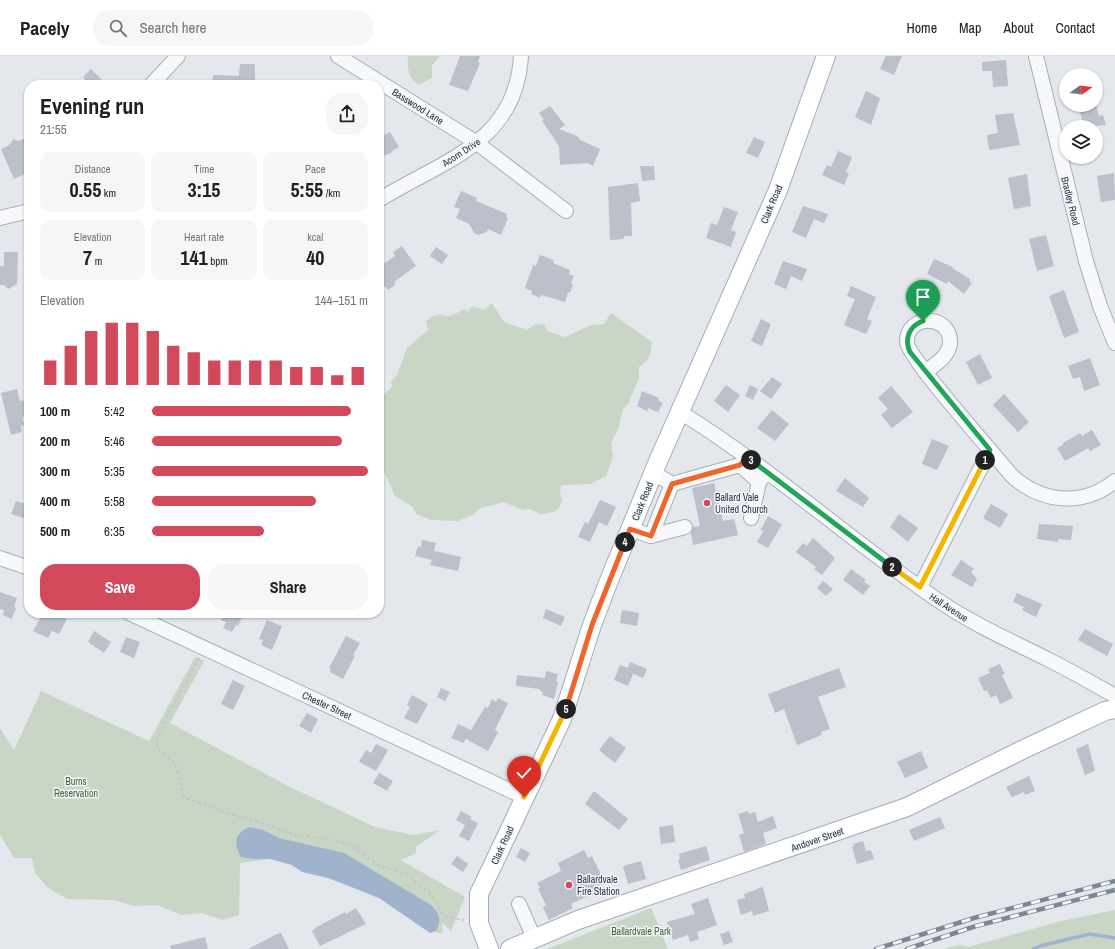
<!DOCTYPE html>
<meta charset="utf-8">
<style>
body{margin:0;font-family:"Archivo Narrow",sans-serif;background:#f6f6f6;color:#202124;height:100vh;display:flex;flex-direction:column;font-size:15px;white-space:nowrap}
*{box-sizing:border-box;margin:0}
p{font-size:13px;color:#757577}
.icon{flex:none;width:22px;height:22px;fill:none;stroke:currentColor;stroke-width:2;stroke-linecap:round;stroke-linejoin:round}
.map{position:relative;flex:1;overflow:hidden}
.drawer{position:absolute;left:24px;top:24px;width:360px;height:538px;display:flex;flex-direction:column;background:#fff;border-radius:16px;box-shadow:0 1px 3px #0004}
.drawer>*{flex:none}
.needle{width:26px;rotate:75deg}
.buttons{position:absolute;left:1059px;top:12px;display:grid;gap:8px}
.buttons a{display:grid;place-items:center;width:44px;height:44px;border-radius:50%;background:#fff;box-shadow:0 1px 3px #0004;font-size:20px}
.pin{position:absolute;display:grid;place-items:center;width:34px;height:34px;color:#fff;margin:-41px -17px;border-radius:50% 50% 50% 0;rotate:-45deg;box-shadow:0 0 4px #0007}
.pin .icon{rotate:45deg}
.km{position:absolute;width:20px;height:20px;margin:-10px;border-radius:50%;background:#222;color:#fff;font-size:11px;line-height:20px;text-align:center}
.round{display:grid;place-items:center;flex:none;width:42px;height:42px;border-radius:16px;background:#f6f6f6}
.headline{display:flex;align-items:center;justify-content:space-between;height:68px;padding:0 16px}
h1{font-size:22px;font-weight:800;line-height:30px}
.figures{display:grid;grid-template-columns:repeat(3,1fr);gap:6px;height:68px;padding:4px 16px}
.figures div{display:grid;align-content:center;border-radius:10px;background:#f6f6f6;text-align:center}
.figures b{font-size:20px;font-weight:800}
.figures small{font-size:11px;font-weight:400}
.figures p{font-size:11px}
.chart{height:112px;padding:8px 16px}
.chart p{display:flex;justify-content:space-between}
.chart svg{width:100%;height:72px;margin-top:4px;stroke:#d1495b;stroke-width:6}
.primary-button{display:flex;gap:8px;margin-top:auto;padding:8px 16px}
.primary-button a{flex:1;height:46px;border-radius:16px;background:#d1495b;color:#fff;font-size:16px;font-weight:800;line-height:46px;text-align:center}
.primary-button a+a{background:#f6f6f6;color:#202124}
ul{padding:0 16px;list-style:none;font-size:13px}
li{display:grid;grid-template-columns:64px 48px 1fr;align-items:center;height:30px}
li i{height:10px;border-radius:5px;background:#d1495b}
header{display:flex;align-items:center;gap:24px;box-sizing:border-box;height:56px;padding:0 20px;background:#fff;border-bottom:1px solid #e0e0e0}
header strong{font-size:19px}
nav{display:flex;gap:22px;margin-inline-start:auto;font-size:14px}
.search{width:280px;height:36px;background:#f6f6f6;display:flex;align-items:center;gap:10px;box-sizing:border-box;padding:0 14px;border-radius:16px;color:#757577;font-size:15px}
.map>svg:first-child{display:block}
.green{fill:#c9d6c5}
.water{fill:#9fb4cc}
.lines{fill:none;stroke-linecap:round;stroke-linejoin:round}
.stream{stroke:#9fb4cc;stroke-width:3.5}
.building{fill:#bbc0ca}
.minor-casing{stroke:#a9aeb7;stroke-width:16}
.major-casing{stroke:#a3abb8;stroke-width:20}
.path{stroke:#c2c5cb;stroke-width:2;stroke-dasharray:3 3;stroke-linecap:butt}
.minor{stroke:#f7f8fa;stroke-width:14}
.major{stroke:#fff;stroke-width:18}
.rail-casing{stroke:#7d8696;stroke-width:4.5}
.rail{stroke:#f4f6f9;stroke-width:3;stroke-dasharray:9;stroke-linecap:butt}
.split-1-casing{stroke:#fff;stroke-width:8}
.split-2-casing{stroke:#fff;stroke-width:8}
.split-3-casing{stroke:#fff;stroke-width:8}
.split-4-casing{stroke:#fff;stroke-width:8}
.split-5-casing{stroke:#fff;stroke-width:8}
.split-6-casing{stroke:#fff;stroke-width:8}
.split-1{stroke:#22a559;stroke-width:5}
.split-2{stroke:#f5b400;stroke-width:5}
.split-3{stroke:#22a559;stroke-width:5}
.split-4{stroke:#f0652b;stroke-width:5}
.split-5{stroke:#f0652b;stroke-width:5}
.split-6{stroke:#f5b400;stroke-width:5}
.poi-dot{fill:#d1495b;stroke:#f4f6f9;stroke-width:1.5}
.labels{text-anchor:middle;stroke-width:3;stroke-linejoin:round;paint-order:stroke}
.street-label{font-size:10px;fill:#2b3445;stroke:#f4f6f9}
.poi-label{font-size:10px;fill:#2b3445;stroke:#f4f6f9;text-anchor:start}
.park-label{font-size:10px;fill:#3f6138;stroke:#f4f6f9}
</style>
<header>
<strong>Pacely</strong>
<div class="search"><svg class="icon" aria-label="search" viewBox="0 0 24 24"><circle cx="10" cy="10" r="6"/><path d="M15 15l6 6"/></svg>Search here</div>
<nav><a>Home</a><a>Map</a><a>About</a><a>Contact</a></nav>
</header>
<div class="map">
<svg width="1115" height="893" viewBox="0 0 1115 893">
<rect width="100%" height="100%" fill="#e4e7ec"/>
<g class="green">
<path d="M 408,0 L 440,0 L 432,9 L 432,22 L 418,29 C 408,20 407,13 408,0 Z"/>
<path d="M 492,247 L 504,266 L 527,274 L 534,269 L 544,268 L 547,275 L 565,281 L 591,269 L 604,268 L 611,257 L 652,286 C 651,298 650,305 639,311 L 639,322 L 628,348 L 623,353 L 619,371 L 611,387 L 613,400 L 606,420 L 590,428 L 562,429 L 560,434 L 562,445 L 559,452 L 556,455 L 549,457 L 540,458 L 530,453 L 523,454 L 504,446 L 481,452 L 472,459 L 458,465 L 431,464 L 416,458 L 412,450 L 395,440 L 379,404 L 379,356 L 383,339 L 392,331 L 391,326 L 397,319 L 407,292 L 428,274 L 426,265 L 433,260 L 440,258 C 451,263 455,257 465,253 L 467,256 L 473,250 L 484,254 Z"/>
<path d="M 195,601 L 204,605 L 170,667 L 290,731 L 375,771 L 413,779 L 440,774 L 416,791 L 416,797 L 401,804 L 465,841 L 451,875 L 442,867 L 443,877 L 438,877 L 381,843 L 349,830 L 334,822 L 275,802 L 240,807 L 239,859 L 223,864 L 202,857 L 181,859 L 157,849 L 135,850 L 113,844 L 67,843 L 47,831 L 35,817 L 32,802 L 14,802 L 0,779 L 0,672 L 14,694 L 41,635 L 149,685 Z"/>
<path d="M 651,852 L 668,893 L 547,893 Z"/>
<path d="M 1115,854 L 1115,893 L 944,893 L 958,889 L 969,891 L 1057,866 Z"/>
</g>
<path class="water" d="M 249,771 L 263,774 L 279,782 L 344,797 L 431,849 C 440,858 442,864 436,875 L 430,877 L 379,842 L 349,830 L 328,822 L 302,816 L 292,809 L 270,803 L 254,803 L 241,801 C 233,788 235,777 249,771 Z"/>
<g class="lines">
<path class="stream" d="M 1033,893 L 1040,890 L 1090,878 L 1115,882"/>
</g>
<g class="building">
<path d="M 460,0 L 480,0 L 478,6 L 480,7 L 468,35 L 449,29 Z"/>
<path d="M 886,0 L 902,0 L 894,19 L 880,13 Z"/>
<path d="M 1006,4 L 1008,30 L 993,31 L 992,15 L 982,15 L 982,6 Z"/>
<path d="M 240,8 L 255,8 L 255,29 L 212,29 L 213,19 L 239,20 Z"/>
<path d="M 91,13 L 107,29 L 79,29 L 85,23 L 83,21 Z"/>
<path d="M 866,35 L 880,42 L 871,69 L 855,61 Z"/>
<path d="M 1078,49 L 1096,49 L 1099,60 L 1103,59 L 1106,69 L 1084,71 Z"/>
<path d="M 550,50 L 565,69 L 559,73 L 577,80 L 580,84 L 600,93 L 593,110 L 587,107 L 560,109 L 559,90 L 542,65 L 544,64 L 539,57 Z"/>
<path d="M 1013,57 L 1020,89 L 989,94 L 987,79 L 998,77 L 995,59 Z"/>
<path d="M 390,76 L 399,91 L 392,95 L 393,96 L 379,102 L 379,82 Z"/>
<path d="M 29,81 L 29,107 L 24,109 L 27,117 L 14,123 L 1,93 L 8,90 L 14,83 L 18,85 Z"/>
<path d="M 754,81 L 765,86 L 758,102 L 746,97 Z"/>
<path d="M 838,95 L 852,101 L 846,116 L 849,117 L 844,129 L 822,119 L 827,109 L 831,111 Z"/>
<path d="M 640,110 L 654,110 L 655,124 L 642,125 Z"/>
<path d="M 1114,117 L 1115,144 L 1101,146 L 1097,120 Z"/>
<path d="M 1027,118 L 1031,150 L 1014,153 L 1008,122 Z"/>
<path d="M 638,127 L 640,145 L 631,147 L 632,180 L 624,180 L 624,183 L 610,184 L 608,131 Z"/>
<path d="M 461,135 L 477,142 L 476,145 L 507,158 L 506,161 L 508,162 L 501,179 L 488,173 L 487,176 L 478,179 L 474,177 L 469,168 L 456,162 L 460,153 L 454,151 Z"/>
<path d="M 803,150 L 828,158 L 824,167 L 814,163 L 806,182 L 792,176 Z"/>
<path d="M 724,151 L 738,156 L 731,174 L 736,176 L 731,191 L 706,182 L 711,167 L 717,169 Z"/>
<path d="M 1046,179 L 1054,210 L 1037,215 L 1029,183 Z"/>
<path d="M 402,190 L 416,210 L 394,226 L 395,229 L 388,234 L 386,231 L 379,231 L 379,211 L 395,200 L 393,196 Z"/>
<path d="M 436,191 L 448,199 L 442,208 L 430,200 Z"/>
<path d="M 4,196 L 18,196 L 17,228 L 8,233 L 4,229 L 0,229 L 0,210 L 4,210 Z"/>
<path d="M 540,199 L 554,204 L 553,207 L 570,214 L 569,218 L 574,220 L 571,227 L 573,228 L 570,237 L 568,236 L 565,246 L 541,239 L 540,242 L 531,238 L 532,235 L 525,232 L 533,209 L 536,210 Z"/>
<path d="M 934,203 L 953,211 L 952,212 L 970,223 L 969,225 L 972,227 L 964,238 L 948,225 L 947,228 L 927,218 Z"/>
<path d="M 783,205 L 807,213 L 802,225 L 791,220 L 786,233 L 774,228 Z"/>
<path d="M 851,230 L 876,241 L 867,263 L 872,265 L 866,278 L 844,269 L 855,243 L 847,240 Z"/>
<path d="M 1064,234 L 1079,276 L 1064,282 L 1049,240 Z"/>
<path d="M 761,263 L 771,268 L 762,290 L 751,285 Z"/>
<path d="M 980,298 L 992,322 L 978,329 L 966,306 Z"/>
<path d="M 1090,302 L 1100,329 L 1084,335 L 1080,321 L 1073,323 L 1068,310 Z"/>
<path d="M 772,321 L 782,328 L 771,343 L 760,335 Z"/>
<path d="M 726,329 L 740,339 L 728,356 L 714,345 Z"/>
<path d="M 750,329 L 758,333 L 753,344 L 745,340 Z"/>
<path d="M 891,330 L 913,356 L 892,372 L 881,359 L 888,353 L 878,342 Z"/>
<path d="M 17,333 L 20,345 L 29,343 L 29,359 L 22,361 L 24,369 L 21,370 L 22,376 L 11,379 L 1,337 Z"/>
<path d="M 642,335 L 659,342 L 658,344 L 663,347 L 658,356 L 648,352 L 647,355 L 637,350 Z"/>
<path d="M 1004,338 L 1029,366 L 1018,376 L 993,349 Z"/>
<path d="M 772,354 L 789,368 L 775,385 L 757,372 Z"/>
<path d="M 1092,374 L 1101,389 L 1090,395 L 1088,392 L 1065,405 L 1057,392 L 1063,389 L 1063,387 L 1080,377 L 1082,380 Z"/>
<path d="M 932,383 L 949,390 L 937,414 L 922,408 Z"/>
<path d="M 845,422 L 869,442 L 863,451 L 836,435 Z"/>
<path d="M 714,427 L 723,465 L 734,463 L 738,479 L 693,489 L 691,477 L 693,471 L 700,470 L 692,432 Z"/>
<path d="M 600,444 L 616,451 L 607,470 L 599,466 L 590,486 L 578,481 L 585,466 L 588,468 Z"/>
<path d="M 16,445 L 29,449 L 29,464 L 11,458 Z"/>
<path d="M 991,448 L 1008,458 L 1000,472 L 983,462 Z"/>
<path d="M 899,458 L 918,472 L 908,486 L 890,471 Z"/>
<path d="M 768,460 L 783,469 L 781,470 L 768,492 L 757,486 L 764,474 L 760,475 Z"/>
<path d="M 1039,468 L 1073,470 L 1071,484 L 1058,483 L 1058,486 L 1037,483 Z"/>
<path d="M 813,482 L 835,502 L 822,519 L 814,513 L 816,511 L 796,496 L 803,487 L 807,490 Z"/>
<path d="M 422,484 L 436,487 L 434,495 L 461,501 L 458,515 L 430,509 L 432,504 L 415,500 L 418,490 L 421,491 Z"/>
<path d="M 961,504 L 974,513 L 971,516 L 977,523 L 972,531 L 951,519 Z"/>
<path d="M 851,513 L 866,524 L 864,526 L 870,530 L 863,539 L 843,524 Z"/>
<path d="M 823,525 L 833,533 L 826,540 L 817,532 Z"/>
<path d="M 0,536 L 17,542 L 14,551 L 16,552 L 12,563 L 3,559 L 4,554 L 0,553 Z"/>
<path d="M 1017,537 L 1042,548 L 1036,561 L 1022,554 L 1024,551 L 1013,546 Z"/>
<path d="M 546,553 L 565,561 L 561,570 L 543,562 Z"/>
<path d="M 622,554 L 639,557 L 637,570 L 620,567 Z"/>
<path d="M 43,557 L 54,557 L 67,563 L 59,578 L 52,575 L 48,582 L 33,575 Z"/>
<path d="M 225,557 L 244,557 L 238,570 L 236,569 L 232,576 L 223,572 L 226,566 L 221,564 Z"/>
<path d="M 267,564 L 282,570 L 272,594 L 261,589 L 263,584 L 259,583 Z"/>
<path d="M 1085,573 L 1113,588 L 1107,600 L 1078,584 Z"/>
<path d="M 94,575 L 111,586 L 104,597 L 88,586 Z"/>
<path d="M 346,580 L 360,587 L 353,599 L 355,600 L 343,623 L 330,616 L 331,613 L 329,612 Z"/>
<path d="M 126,581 L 140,586 L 134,602 L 120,596 Z"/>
<path d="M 630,606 L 647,613 L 643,622 L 633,618 L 628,630 L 614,624 L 620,609 L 628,612 Z"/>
<path d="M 1000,608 L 1005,618 L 1002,619 L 1013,642 L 1000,648 L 996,639 L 991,642 L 987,634 L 984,635 L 978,622 L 990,617 L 988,613 Z"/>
<path d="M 839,612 L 846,631 L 818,641 L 830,673 L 821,676 L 822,679 L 797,689 L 784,653 L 775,657 L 768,638 Z"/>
<path d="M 546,615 L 558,618 L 556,625 L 558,626 L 554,643 L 542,639 L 543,636 L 540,635 L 540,633 L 516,630 L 517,619 L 545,622 Z"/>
<path d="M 233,624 L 245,630 L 233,654 L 221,648 Z"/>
<path d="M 441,632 L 450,636 L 445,645 L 437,641 Z"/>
<path d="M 412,639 L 428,648 L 417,668 L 404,662 L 410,651 L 407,649 Z"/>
<path d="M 498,642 L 508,647 L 495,674 L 498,676 L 488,695 L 466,683 L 463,687 L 451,682 L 458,668 L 471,674 L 485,651 L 488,652 L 492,643 L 496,646 Z"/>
<path d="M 307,657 L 318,663 L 311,677 L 299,670 Z"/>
<path d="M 610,680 L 626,692 L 615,707 L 599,694 Z"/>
<path d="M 376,688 L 388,694 L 376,715 L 359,706 L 366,694 L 371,697 Z"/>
<path d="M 1088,688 L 1095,715 L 1085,719 L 1076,693 Z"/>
<path d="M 921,695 L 928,712 L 905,722 L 897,706 Z"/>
<path d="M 379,717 L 393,725 L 387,735 L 373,727 Z"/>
<path d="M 1029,720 L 1035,735 L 1025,739 L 1024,736 L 1012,741 L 1006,731 Z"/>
<path d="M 594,735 L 628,763 L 619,774 L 585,748 Z"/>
<path d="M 461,755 L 472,761 L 470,763 L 478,767 L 469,785 L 459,780 L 465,769 L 456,764 Z"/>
<path d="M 748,755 L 749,758 L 755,756 L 758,766 L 773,760 L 777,772 L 763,777 L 766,788 L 744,796 L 739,779 L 744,777 L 738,758 Z"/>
<path d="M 940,761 L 945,772 L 914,785 L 909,774 Z"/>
<path d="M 673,769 L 675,786 L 661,788 L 659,771 Z"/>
<path d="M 863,785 L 866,795 L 871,794 L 874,803 L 857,808 L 852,791 L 854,790 L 853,788 Z"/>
<path d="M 706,790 L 710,804 L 681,814 L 678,804 L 680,803 L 679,798 Z"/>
<path d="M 521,792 L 530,797 L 525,806 L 516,801 Z"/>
<path d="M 584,794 L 588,802 L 592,800 L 605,827 L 595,832 L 597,836 L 571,848 L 573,852 L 549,864 L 543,851 L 546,849 L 538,833 L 540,832 L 537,827 L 561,815 L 558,807 Z"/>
<path d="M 457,800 L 468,808 L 463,816 L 451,808 Z"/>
<path d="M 641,805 L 646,823 L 628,828 L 623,810 Z"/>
<path d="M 763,831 L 769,855 L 753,860 L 752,855 L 741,859 L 737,844 L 745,842 L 744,838 Z"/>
<path d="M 708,842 L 717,869 L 697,876 L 699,883 L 690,886 L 688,879 L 673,884 L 667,866 L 695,858 L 691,848 Z"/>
<path d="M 356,852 L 366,868 L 320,890 L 312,875 L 315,872 L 345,856 L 346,858 Z"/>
<path d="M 729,875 L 733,886 L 724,889 L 720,878 Z"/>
<path d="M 281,877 L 289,893 L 248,893 L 275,879 Z"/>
<path d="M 205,881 L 208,893 L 171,893 L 170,890 Z"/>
</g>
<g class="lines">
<defs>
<g id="minor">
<path d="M 338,0 L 477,87 L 566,155"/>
<path d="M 1036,0 L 1086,205 L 1100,250 L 1115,287"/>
<path d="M 151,29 L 178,0"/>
<path d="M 379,144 C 441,105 516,88 521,0"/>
<path d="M 0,162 L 29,155"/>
<path d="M 925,316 C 936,308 951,299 950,284 C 948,257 906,259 907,286 C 907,301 997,401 1012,420 C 1042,447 1083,451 1115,425"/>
<path d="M 680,356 C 772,413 852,486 942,547 C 976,570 1014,586 1051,605 C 1073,616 1094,628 1115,640"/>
<path d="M 740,409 L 759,426 L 767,416"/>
<path d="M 654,417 L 672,428 L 740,409 L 747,401"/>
<path d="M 751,462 L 759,426"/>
<path d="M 630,473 L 651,480 L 672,428"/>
<path d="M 651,480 L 685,471"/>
<path d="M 0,502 L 29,512"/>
<path d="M 920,531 L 990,394"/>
<path d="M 129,557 L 524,741"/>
<path d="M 519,848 L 534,882"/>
</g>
<g id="major">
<path d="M 489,893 L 479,867 L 479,838 L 562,663 L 592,569 L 608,527 L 659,403 L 778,134 L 826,0"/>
<path d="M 510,893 L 578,864 L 907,751 L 1022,694 L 1105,655 L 1115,653"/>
</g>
</defs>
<use href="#minor" class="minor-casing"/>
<use href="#major" class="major-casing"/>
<path class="path" d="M 199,602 L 167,661 L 156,686 L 158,693 L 175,707 L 184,741 L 220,755 L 266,768 L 294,779 L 328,783 L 352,790 L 379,810 L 409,818 L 417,828 L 430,837 L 443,860 L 464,864"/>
<use href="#minor" class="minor"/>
<use href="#major" class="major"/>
<defs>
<g id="rail">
<path d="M 876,893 L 974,862 L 1115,825"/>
<path d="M 907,893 L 976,870 L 1115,834"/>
</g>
</defs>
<use href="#rail" class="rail-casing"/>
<use href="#rail" class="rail"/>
</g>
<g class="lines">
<defs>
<path id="split-1" d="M 923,265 C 909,270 904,283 910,296 L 990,394 L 985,404"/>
<path id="split-2" d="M 892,511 L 920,531 L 985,404"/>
<path id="split-3" d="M 751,404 L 892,511"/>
<path id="split-4" d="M 625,486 L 630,473 L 651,480 L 672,428 L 740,409 L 747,401 L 751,404"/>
<path id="split-5" d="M 566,653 L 592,569 L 625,486"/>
<path id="split-6" d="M 524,741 L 566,653"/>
</defs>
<use href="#split-1" class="split-1-casing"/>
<use href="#split-2" class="split-2-casing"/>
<use href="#split-3" class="split-3-casing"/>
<use href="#split-4" class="split-4-casing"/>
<use href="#split-5" class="split-5-casing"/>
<use href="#split-6" class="split-6-casing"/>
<use href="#split-1" class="split-1"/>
<use href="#split-2" class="split-2"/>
<use href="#split-3" class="split-3"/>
<use href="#split-4" class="split-4"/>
<use href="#split-5" class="split-5"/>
<use href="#split-6" class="split-6"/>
</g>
<g class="poi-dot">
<circle cx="707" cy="447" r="4"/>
<circle cx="569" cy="829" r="4"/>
</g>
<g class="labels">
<g class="street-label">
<text transform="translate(418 50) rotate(32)" y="4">Basswood Lane</text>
<text transform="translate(461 96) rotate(-33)" y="4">Acorn Drive</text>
<text transform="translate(1071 145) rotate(76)" y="4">Bradley Road</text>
<text transform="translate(771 148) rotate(-67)" y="4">Clark Road</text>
<text transform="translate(642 445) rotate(-68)" y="4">Clark Road</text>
<text transform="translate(949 551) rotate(33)" y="4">Hall Avenue</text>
<text transform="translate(327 649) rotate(25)" y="4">Chester Street</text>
<text transform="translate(817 783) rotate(-19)" y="4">Andover Street</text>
<text transform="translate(502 789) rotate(-65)" y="4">Clark Road</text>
</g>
<g class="poi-label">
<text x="715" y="445">Ballard Vale<tspan x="715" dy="12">United Church</tspan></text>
<text x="577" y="827">Ballardvale<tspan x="577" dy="12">Fire Station</tspan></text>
</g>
<g class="park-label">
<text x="76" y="729">Burns<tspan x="76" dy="12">Reservation</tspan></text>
<text x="641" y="879">Ballardvale Park</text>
</g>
</g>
</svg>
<div class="buttons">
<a><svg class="needle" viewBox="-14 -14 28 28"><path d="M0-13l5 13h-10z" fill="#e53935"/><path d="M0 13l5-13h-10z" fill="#757577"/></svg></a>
<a><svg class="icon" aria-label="layers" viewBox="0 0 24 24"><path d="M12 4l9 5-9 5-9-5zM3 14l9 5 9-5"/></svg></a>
</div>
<div class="pin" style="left:923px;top:265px;background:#1e9e55"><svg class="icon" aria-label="arrive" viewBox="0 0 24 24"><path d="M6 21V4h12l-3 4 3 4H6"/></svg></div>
<div class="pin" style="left:524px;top:741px;background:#d93025"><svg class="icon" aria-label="check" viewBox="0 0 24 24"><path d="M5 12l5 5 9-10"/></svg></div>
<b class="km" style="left:985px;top:404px">1</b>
<b class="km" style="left:892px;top:511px">2</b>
<b class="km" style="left:751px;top:404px">3</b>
<b class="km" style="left:625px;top:486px">4</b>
<b class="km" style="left:566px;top:653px">5</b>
<section class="drawer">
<div class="headline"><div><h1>Evening run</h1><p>21:55</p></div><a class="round"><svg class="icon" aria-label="share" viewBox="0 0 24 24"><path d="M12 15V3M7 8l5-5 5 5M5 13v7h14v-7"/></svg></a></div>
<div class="figures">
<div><p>Distance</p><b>0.55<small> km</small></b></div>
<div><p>Time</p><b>3:15</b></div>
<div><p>Pace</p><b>5:55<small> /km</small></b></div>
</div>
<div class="figures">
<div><p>Elevation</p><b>7<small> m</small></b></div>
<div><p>Heart rate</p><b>141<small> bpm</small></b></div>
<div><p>kcal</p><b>40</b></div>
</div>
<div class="chart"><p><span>Elevation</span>144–151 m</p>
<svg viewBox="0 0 160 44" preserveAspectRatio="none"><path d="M5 44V29M15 44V20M25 44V11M35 44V6M45 44V6M55 44V11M65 44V20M75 44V24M85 44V29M95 44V29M105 44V29M115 44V29M125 44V33M135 44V33M145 44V38M155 44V33"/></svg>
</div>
<ul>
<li><b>100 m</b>5:42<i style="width:92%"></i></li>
<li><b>200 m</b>5:46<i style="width:88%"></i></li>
<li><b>300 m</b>5:35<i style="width:100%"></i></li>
<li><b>400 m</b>5:58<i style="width:76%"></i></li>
<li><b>500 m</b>6:35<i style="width:52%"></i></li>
</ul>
<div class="primary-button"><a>Save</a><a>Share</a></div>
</section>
</div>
